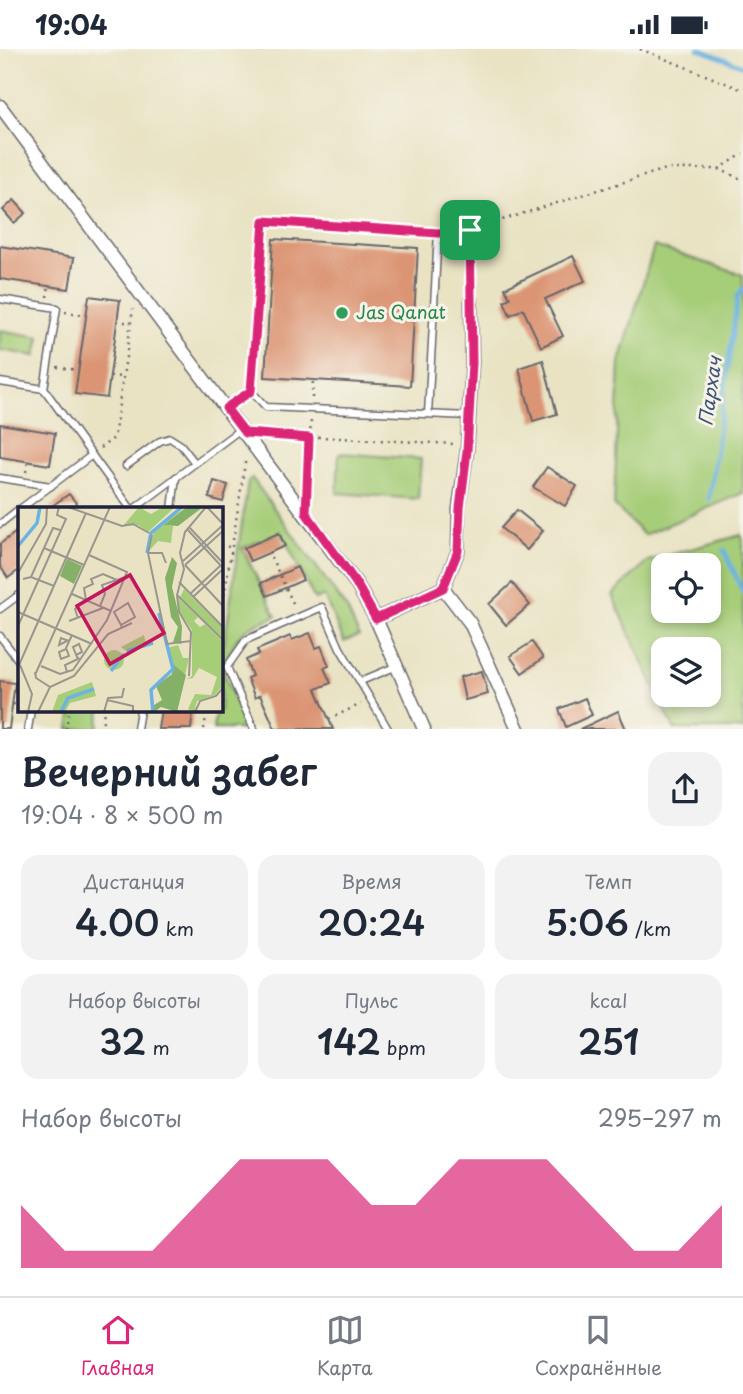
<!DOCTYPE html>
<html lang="ru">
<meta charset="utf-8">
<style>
body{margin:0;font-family:"Playpen Sans",sans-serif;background:#f2f2f3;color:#1f2937;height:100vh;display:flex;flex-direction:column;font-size:26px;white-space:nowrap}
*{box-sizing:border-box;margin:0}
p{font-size:23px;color:#747a83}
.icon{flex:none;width:38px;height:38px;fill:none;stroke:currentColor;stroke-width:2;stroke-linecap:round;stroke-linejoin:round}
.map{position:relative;height:680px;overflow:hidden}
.panel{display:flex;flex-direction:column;background:#fff;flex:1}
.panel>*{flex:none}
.buttons{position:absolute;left:651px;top:504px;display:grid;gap:14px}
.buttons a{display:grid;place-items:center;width:70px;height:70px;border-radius:14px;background:#fff;box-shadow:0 4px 10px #0003;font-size:35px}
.pin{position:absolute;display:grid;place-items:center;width:60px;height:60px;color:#fff;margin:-30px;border-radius:14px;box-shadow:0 4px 10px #0006}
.round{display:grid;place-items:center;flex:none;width:74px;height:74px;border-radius:21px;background:#f2f2f3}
.head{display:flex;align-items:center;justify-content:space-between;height:119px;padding:0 21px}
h1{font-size:38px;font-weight:600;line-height:52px}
.figures{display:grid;grid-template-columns:repeat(3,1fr);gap:10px;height:119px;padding:7px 21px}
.figures div{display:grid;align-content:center;border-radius:18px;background:#f2f2f3;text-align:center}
.figures b{font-size:35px;font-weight:600}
.figures small{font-size:19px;font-weight:400}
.figures p{font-size:19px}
.chart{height:196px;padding:14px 21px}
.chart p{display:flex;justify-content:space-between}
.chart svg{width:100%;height:126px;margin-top:7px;fill:#db2777;opacity:.7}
.status{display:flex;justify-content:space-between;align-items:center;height:49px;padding:0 35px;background:#fff;direction:ltr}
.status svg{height:19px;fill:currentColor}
.menu{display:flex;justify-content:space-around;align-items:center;height:98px;border-top:2px solid #e0e1e3;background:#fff;font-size:19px;color:#747a83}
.menu a{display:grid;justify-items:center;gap:4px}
.menu .current{color:#db2777}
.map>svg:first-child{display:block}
.green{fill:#a6cd78;stroke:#64785a;stroke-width:2;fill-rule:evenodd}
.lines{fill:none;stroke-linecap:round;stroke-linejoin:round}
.stream{stroke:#6cb3e3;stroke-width:4.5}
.building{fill:#db9574}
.service-casing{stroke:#68666b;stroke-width:9}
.minor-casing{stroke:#68666b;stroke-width:15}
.path{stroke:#68666b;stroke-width:2.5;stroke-dasharray:2 5;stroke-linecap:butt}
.service{stroke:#fff;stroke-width:6}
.minor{stroke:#fff;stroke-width:12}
.route-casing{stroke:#fff;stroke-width:14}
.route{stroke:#db2777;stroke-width:9}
.leisure-dot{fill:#2e9e5b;stroke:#f7f3e8;stroke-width:2.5}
.labels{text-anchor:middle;stroke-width:6;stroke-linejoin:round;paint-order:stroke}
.leisure-label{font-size:18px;fill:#27864d;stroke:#f7f3e8;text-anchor:start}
.water-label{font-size:19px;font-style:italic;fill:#3c5576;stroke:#f7f3e8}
.inset-river{fill:none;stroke:#6cb3e3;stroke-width:3.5}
.inset-road{fill:none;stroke:#99968d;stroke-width:2}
.view{fill:#c2185b;fill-opacity:0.15;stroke:#c2185b;stroke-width:3.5}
.inset-edge{fill:none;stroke:#22223b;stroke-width:3.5}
</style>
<div class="status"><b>19:04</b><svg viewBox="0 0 49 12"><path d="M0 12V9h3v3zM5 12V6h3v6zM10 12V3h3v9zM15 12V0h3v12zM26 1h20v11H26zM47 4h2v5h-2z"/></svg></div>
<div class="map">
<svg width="743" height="680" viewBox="0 0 743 680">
<rect width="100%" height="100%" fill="#f7f3e8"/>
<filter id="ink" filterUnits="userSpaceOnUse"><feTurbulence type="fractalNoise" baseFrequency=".0143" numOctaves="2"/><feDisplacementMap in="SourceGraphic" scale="14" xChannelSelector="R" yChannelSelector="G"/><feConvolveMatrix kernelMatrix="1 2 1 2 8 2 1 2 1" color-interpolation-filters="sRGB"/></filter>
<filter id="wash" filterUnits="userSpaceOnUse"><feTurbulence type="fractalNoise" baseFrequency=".00686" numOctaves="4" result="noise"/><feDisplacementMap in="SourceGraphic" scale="28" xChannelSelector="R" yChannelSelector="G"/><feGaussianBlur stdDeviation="1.57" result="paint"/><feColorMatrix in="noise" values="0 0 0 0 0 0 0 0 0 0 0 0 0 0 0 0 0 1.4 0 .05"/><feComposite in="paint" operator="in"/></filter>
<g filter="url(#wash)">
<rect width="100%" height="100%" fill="#e9e3c4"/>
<g class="green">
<path d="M 654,197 L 743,226 L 743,444 L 644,486 L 614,456 L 620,313 Z"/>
<path d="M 0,281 L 40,288 L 36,307 L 0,301 Z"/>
<path d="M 339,404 L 421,410 L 418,450 L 337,444 Z"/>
<path d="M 252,429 L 347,560 L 359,587 L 344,593 L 324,547 L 315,551 L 281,483 L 242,499 L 276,567 C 237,582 240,582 222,619 L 246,680 L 213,680 L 216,661 L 220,661 L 221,617 L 248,433 Z"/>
<path d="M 741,486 L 743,491 L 743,680 L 674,680 L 612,546 L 648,512 ZM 663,516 L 709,516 L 709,562 L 663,562 ZM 663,600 L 709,600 L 709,646 L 663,646 Z"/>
<path d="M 72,661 L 101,661 L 98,680 L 69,680 Z"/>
</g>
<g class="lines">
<g class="stream">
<path d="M 699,0 L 743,17"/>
<path d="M 709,450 L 738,246 L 743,240"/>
<path d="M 724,501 L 743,543"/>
</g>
</g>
<g id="blocks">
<g class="building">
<path d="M 14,151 L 26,164 L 14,174 L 3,161 Z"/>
<path d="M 273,190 L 418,199 L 410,337 L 265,328 Z"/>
<path d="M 0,197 L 74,209 L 69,240 L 0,230 Z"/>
<path d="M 573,207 L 585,232 L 545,250 L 563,287 L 541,298 L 523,260 L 510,266 L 504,252 L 510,249 L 505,239 Z"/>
<path d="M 89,247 L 120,251 L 107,349 L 75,345 Z"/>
<path d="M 543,311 L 557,365 L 533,372 L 519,319 Z"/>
<path d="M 0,375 L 55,384 L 50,416 L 0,408 Z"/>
<path d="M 547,418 L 577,437 L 565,457 L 533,438 Z"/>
<path d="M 214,432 L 228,436 L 223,453 L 209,449 Z"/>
<path d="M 69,445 L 80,459 L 49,459 Z"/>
<path d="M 517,461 L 543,482 L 527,501 L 501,479 Z"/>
<path d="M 19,481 L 19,521 L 8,529 L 0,517 L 0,495 Z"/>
<path d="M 279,484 L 285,497 L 250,512 L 244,499 Z"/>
<path d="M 297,518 L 303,531 L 267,547 L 261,534 Z"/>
<path d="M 512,534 L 530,556 L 506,576 L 489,555 Z"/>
<path d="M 310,584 L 316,599 L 321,597 L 329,617 L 324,619 L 331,634 L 316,640 L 333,680 L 275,680 L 260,646 L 255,649 L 247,629 L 252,627 L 246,611 L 259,605 L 257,601 L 274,594 L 290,587 L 292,591 Z"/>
<path d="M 532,593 L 543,609 L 522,624 L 510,607 Z"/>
<path d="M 482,622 L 488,645 L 465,651 L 460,628 Z"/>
<path d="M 0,632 L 15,634 L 9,680 L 0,680 Z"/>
<path d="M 585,649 L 592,666 L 566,678 L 559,660 Z"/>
<path d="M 161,661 L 193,661 L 191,680 L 158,680 Z"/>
<path d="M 618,662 L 626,680 L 580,680 Z"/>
</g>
</g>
</g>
<g filter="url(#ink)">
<use href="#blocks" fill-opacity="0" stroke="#68666b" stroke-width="2"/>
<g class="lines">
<defs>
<g id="service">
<path d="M 0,250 L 57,259 L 44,340"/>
<path d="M 0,333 L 44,340 L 131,460"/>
<path d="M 226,359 L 251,342"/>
<path d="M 428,365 L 438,184 L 264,172 L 251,342 L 266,358 L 469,367"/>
<path d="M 126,417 L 160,392 L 170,389 L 181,396 L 195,414"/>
<path d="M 0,429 L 51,437"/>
<path d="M 20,460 L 92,406"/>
<path d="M 134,460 L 242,379"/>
<path d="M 172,460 L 176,428"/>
<path d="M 0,475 L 19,460"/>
<path d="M 0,560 L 19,546"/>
<path d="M 0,587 L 19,612"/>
<path d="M 361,632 L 397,617"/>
<path d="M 28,680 L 31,661"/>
<path d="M 137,680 L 140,661"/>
<path d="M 254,680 L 227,618 L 246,591 L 322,558 L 340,599 L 388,680"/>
</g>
<g id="minor">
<path d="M 0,57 L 356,534 L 376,570 L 424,680"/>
<path d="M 471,252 L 472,314 L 467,402 L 459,459 L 458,502 L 443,539 L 470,574 L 518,680"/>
<path d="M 376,570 L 443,539"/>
</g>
</defs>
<use href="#service" class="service-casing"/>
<use href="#minor" class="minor-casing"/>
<g class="path">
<path d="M 640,0 L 743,41"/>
<path d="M 719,120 L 743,105"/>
<path d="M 449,183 L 470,181"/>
<path d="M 470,238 L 470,181 L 666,120 L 719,120 L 743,131"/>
<path d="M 47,248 L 49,237"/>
<path d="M 65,263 L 86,266"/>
<path d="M 117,272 L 131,274"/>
<path d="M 57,318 L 78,321"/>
<path d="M 110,327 L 123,328"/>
<path d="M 312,349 L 313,331"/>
<path d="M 262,385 L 455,395"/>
<path d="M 100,399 L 114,389 L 133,260"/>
<path d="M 26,423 L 28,412"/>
<path d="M 307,444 L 311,370"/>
<path d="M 220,497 L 231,498"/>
<path d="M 271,508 L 295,558"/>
<path d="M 220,574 L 246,408"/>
<path d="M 13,655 L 19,656"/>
<path d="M 193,661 L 207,664"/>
<path d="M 329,670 L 361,655"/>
<path d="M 66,680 L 69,661"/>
<path d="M 102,680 L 104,661"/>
<path d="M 204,680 L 207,661"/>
</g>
<use href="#service" class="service"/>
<use href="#minor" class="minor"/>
</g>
</g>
<g class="lines" filter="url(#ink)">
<defs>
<path id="route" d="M 264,172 L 438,184 L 470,181 L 472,314 L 467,402 L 460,459 L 458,502 L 443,539 L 376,570 L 356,534 L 306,464 L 309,389 L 245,384 L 226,359 L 251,342 Z"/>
</defs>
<use href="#route" class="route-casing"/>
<use href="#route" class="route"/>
</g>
<circle class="leisure-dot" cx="342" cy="264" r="7"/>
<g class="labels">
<g class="leisure-label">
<text x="356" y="270">Jas Qanat</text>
</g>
<g class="water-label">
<text transform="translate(710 342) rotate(-82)" y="7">Пархач</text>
</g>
</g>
<g transform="translate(18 458)">
<rect width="205" height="205" fill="#e9e3c4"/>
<path d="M 121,0 L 133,7 L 145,0 L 157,0 L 130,25 L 120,18 L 105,19 ZM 169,0 L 147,18 L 155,19 L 153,36 L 140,34 L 131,44 L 137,21 ZM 166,82 L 205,121 L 205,132 L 162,90 ZM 160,91 L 180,110 L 176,114 L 182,120 L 187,117 L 205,135 L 205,178 L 197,188 L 179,194 L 176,205 L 170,202 L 177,187 L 193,188 L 199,170 L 181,161 L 175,171 L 168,172 L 174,169 L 174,123 L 161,104 ZM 126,128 L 128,136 L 111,146 L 103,140 ZM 160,138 L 165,151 L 171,151 L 167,168 L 155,157 L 149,141 ZM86 153a10 10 0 1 1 20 0a10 10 0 1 1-20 0ZM 74,175 L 78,189 L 52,196 L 47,205 L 34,205 L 40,188 Z" fill="#a6cd78"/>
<path d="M 169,0 L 185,0 L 160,19 L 146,18 ZM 154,50 L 159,56 L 154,80 L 164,120 L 163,137 L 155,135 L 160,120 L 153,110 L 147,71 ZM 49,52 L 64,59 L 56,77 L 42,69 ZM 155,157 L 168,168 L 159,205 L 143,200 L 136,205 L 136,198 L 144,193 L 138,179 L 154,167 Z" fill="#84b068"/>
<path class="inset-river" d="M 0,39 L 19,16 L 22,0M 129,46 L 133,26 L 164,0M 109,144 L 135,136M 93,164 L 106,147M 43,205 L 50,191 L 76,182M 135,205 L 133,183 L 155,162 L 141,106"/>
<path class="inset-road" d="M 50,0 L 104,19 L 115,17 L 131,26M 189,0 L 205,17M 171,20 L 205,56M 169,22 L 205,61M 134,28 L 130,46 L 149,137 L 173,134M 26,41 L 66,58M 130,46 L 144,46 L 148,56M 165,54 L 205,18M 167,58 L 205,99M 167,58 L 205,24M 0,66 L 28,17 L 29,0M 13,70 L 35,21 L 42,23M 5,72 L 13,70 L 36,79M 161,75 L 205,120M 54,87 L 93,104M 172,87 L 203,58M 159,88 L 205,133M 175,90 L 205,62M 68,93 L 66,81 L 75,77 L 73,72 L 85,67 L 99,73M 82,99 L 87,87 L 84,78 L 107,70M 0,105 L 74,137M 60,111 L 57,102 L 67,93M 51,114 L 85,101M 103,118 L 117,110 L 110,96 L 96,105 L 103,118 L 104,121M 0,119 L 48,12 L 39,8 L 41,0M 49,134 L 41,138 L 43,131 L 51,134M 48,142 L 41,145 L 43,152 L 51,149 L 48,141 L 54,128M 58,148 L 64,145 L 61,137 L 55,140 L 59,150 L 63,153M 1,158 L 68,6M 2,158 L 14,187 L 10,205M 23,159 L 42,167 L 55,163 L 89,113 L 109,65 L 71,48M 17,165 L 18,171 L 32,180M 49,165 L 47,158 L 60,152M 17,168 L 92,0M 171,169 L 173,125 L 161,105 L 159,88 L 166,62 L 162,46 L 167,25 L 188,0M 89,193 L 115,199 L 115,205M 20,205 L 32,180 L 56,169 L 90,127 L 114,116M 86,205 L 90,191 L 104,190 L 106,181M 177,205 L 182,194 L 198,189 L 205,181"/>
<path class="view" d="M 112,68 L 146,126 L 92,157 L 59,99 Z"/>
<rect width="205" height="205" class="inset-edge"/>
</g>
</svg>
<div class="buttons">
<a><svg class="icon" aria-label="locate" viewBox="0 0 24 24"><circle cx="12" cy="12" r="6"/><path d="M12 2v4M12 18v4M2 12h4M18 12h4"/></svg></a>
<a><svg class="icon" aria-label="layers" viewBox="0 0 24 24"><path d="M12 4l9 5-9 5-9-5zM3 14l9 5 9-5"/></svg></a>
</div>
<div class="pin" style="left:470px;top:181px;background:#1e9e55"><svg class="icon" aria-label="arrive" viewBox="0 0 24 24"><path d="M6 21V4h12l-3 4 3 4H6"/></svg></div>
</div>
<section class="panel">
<div class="head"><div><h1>Вечерний забег</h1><p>19:04 · 8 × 500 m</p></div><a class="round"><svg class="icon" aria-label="share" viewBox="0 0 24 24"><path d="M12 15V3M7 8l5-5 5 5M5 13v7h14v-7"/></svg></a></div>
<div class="figures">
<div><p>Дистанция</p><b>4.00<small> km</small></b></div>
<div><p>Время</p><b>20:24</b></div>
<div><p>Темп</p><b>5:06<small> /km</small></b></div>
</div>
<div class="figures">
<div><p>Набор высоты</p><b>32<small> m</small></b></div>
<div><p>Пульс</p><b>142<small> bpm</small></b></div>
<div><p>kcal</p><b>251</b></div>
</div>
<div class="chart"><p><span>Набор высоты</span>295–297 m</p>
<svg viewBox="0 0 160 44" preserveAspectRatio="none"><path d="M0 44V22L10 38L20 38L30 38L40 22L50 6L60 6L70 6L80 22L90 22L100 6L110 6L120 6L130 22L140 38L150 38L160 22V44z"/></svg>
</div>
</section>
<nav class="menu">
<a class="current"><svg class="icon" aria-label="home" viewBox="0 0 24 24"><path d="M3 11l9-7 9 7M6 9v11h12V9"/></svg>Главная</a>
<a><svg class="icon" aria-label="map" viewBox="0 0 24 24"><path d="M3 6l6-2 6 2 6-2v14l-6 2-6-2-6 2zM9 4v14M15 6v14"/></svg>Карта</a>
<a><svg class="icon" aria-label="saved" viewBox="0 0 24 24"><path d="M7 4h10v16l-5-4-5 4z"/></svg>Сохранённые</a>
</nav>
